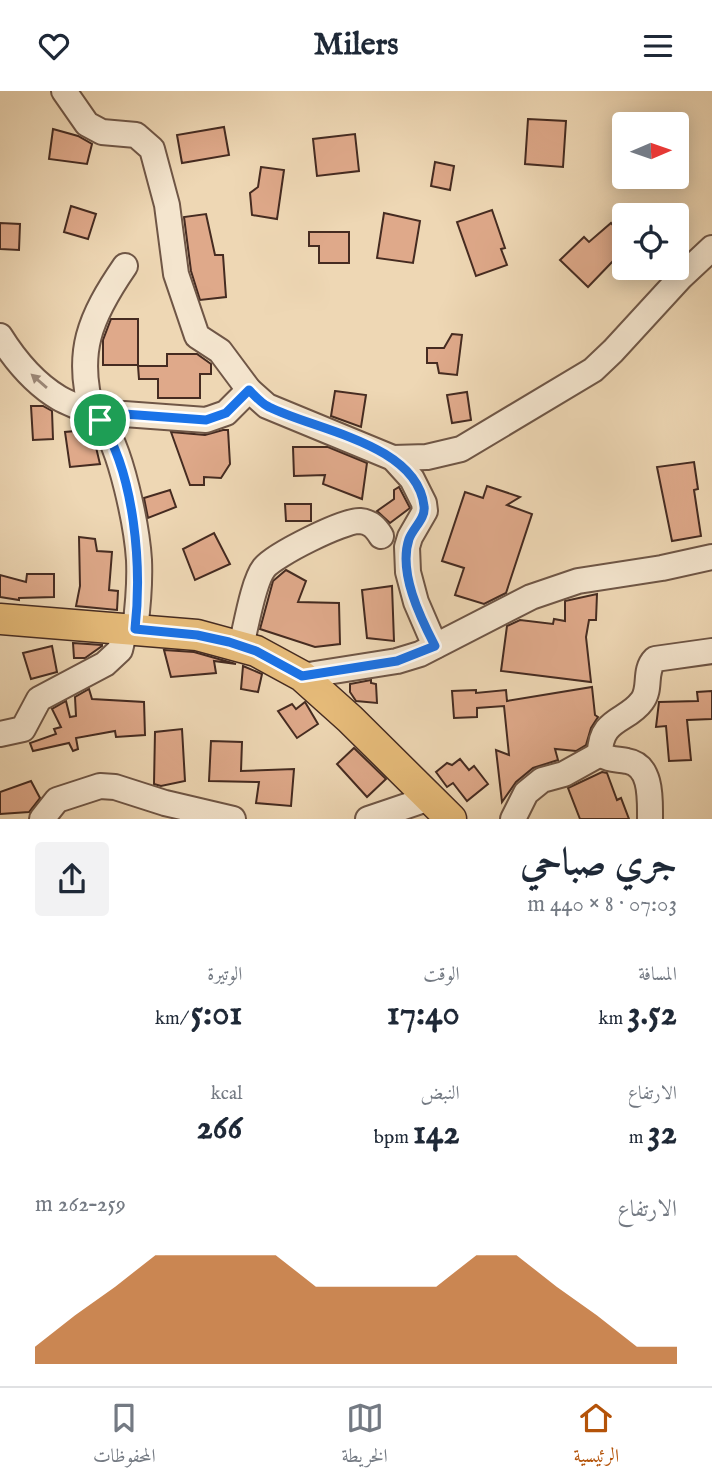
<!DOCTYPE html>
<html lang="ar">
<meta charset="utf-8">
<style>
body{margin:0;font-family:"IM FELL English",Amiri,serif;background:#f2f2f3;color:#1f2937;direction:rtl;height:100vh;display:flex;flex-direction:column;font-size:26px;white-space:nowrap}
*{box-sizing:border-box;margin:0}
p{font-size:23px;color:#747a83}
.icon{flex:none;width:38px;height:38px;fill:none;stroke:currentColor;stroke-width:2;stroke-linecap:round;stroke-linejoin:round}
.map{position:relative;height:728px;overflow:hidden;direction:ltr}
.details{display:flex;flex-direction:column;background:#fff;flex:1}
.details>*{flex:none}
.needle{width:46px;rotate:88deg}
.tools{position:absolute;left:612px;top:21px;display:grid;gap:14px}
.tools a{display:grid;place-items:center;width:77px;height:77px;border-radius:7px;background:#fff;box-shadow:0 4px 18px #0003;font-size:35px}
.pin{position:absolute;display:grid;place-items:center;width:60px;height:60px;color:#fff;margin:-30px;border:4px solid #fff;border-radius:50%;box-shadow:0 2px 7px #0007}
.round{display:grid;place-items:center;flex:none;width:74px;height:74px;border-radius:7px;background:#f2f2f3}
.overview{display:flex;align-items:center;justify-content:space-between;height:119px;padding:0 35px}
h1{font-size:38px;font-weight:700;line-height:52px}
.stats{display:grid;grid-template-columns:repeat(3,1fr);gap:10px;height:119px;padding:7px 35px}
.stats div{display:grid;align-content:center}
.stats b{font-size:35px;font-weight:700}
.stats small{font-size:19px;font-weight:400}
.stats p{font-size:19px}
.chart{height:196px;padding:14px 35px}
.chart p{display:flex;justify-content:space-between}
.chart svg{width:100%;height:126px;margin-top:7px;fill:#b45309;opacity:.7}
header{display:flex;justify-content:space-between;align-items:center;height:91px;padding:0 35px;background:#fff;font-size:32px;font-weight:700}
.menu{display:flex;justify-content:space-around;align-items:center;height:98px;border-top:2px solid #e0e1e3;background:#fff;font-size:19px;color:#747a83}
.menu a{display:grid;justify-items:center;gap:4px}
.menu .on{color:#b45309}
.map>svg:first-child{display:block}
.building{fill:#dfa98a;stroke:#452b21;stroke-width:2}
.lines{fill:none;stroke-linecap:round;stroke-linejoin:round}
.minor-casing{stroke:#6f5646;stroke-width:28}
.major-casing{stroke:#452b21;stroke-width:33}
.minor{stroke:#f4e5ce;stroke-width:24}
.major{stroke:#e7bc7a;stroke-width:30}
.oneway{fill:#9c8878}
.route-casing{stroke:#fff;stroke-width:14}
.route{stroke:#1a73e8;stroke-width:9}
</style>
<header><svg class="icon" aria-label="menu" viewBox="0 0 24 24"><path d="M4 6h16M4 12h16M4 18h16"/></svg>Milers<svg class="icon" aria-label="heart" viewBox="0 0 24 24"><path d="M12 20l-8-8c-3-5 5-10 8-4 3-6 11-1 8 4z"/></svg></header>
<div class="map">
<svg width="712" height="728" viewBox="0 0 712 728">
<rect width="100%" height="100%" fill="#eed7b4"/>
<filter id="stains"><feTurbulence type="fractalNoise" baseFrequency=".00286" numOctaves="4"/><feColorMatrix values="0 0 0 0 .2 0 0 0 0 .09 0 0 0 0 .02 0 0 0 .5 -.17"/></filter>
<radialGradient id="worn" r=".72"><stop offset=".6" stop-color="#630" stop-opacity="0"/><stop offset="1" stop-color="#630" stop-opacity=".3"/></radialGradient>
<g class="building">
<path d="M 528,28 L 566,30 L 563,76 L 525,73 Z"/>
<path d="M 224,36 L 229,64 L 182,72 L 177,44 Z"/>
<path d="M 53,38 L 78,45 L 92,53 L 87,73 L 49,68 Z"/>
<path d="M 355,43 L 359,80 L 317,85 L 313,48 Z"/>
<path d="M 435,71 L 454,75 L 450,99 L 431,95 Z"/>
<path d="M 261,76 L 284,79 L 277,128 L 252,124 L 250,102 L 258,96 Z"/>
<path d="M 71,115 L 96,123 L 88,148 L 64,141 Z"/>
<path d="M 492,119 L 505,157 L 501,158 L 507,174 L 476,185 L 457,131 Z"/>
<path d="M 384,122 L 420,130 L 413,172 L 377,167 Z"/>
<path d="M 206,123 L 215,164 L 223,164 L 226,206 L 200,209 L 191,180 L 184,126 Z"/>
<path d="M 0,132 L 20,133 L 19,159 L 0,158 Z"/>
<path d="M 611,132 L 625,147 L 625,180 L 614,169 L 588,196 L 560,169 L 584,146 L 589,151 Z"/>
<path d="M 309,141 L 349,141 L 349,172 L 319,172 L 319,155 L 309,155 Z"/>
<path d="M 111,228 L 138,228 L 138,274 L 103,274 L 103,249 Z"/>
<path d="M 452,243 L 462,244 L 457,284 L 439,282 L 437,272 L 427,272 L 427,257 L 444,257 Z"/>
<path d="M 167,263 L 197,263 L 211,273 L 211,283 L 200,283 L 200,307 L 158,307 L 158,288 L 139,288 L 138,275 L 167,275 Z"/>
<path d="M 335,300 L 366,304 L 361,336 L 331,325 Z"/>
<path d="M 467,301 L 471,329 L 452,332 L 447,304 Z"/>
<path d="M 31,315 L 43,315 L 52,320 L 53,348 L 33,349 Z"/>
<path d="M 87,339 L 94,348 L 100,373 L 70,376 L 65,341 Z"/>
<path d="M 223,339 L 228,339 L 230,373 L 221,387 L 204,386 L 204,394 L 190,394 L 171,341 L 205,344 Z"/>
<path d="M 293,356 L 328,356 L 367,372 L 362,408 L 323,393 L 325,384 L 294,385 Z"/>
<path d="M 694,371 L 698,398 L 694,399 L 701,445 L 672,450 L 657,376 Z"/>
<path d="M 487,395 L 520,406 L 507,414 L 532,423 L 506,502 L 484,513 L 455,504 L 464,477 L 442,470 L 465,401 L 483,407 Z"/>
<path d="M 399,396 L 410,417 L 390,432 L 377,420 L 394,408 L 394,399 Z"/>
<path d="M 170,399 L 176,416 L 148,427 L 144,407 Z"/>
<path d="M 285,413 L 311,413 L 311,430 L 286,430 Z"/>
<path d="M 214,442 L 230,473 L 195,489 L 183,458 Z"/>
<path d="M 79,446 L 95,448 L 97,460 L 112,461 L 109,499 L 118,500 L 117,519 L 76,515 L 80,495 Z"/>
<path d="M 286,479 L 306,490 L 298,511 L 339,512 L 340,553 L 315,556 L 260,538 L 273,490 Z"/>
<path d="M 27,483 L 54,483 L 54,506 L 19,507 L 19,509 L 0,506 L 0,484 L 26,491 Z"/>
<path d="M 392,495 L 394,550 L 367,547 L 362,499 Z"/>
<path d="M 597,503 L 596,529 L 589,529 L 586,546 L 591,591 L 501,580 L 507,535 L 520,529 L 553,533 L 554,528 L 565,530 L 565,510 Z"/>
<path d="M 73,552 L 102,554 L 102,555 L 85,567 L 74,567 Z"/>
<path d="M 52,555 L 57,581 L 31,588 L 23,562 Z"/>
<path d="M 164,559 L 194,561 L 236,573 L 214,570 L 216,582 L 171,586 Z"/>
<path d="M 243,575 L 262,583 L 258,601 L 241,598 Z"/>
<path d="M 371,589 L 371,592 L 376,593 L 377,612 L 356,610 L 350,601 L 350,593 Z"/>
<path d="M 592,596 L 595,624 L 598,626 L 591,637 L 586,654 L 576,660 L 555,658 L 558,669 L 533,677 L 516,691 L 502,711 L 496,659 L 509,664 L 504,615 L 477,617 L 477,626 L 454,627 L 452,600 L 476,599 L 476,602 L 506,599 L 507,610 Z"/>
<path d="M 89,598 L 92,608 L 144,611 L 145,644 L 116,646 L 115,640 L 76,647 L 78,658 L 73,660 L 69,652 L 33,660 L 30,652 L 56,643 L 54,638 L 61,636 L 52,618 L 66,610 L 70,626 L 76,625 L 75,606 Z"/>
<path d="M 712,600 L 712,628 L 687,629 L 691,669 L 669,670 L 666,635 L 656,636 L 659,611 L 698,610 L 697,601 Z"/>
<path d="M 305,611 L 318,633 L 297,647 L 278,620 L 292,613 L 296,618 Z"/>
<path d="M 182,638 L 185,690 L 161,695 L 154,693 L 155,641 Z"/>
<path d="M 211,650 L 242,651 L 241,680 L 294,678 L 291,715 L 256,712 L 259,691 L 209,690 Z"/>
<path d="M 354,657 L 386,688 L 367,706 L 337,673 Z"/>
<path d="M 460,668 L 469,679 L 474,675 L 488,693 L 467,710 L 453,692 L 447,696 L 436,681 L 447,672 L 452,674 Z"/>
<path d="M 602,681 L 607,682 L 617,709 L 621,707 L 629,728 L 580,728 L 568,697 Z"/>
<path d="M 31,690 L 40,707 L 29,721 L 0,723 L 0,701 Z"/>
</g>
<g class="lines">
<defs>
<g id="minor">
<path d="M 64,0 L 87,33 L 102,41 L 136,44 L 152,58 L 167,114 L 176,183 L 197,245 L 220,260 L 249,299 L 267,315 L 393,367 L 412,388 L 424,412 L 425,420 L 410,446 L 407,456 L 408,481 L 416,511 L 435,555"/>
<path d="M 0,245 C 15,269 34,292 59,307 C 73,315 89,318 100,330 C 121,354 137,437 139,469 C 140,492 138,515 135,538"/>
<path d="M 93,324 C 74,262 90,226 125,175"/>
<path d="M 100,329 L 124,323 L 206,329 L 226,322 L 249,299"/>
<path d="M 393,367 L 427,366 L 461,358 L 593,279 L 613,260 L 681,186 L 712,157"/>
<path d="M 241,555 C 246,536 253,491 264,477 C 274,464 344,429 360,430 C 371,431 376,437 381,445"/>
<path d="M 302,585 L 397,570 L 420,563 L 531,506 L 578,490 L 662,477 L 712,466"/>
<path d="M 0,643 L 23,638 L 39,608 L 105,573 L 120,559 L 125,538"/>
<path d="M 42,728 L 57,709 L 100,695 L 115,696 L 165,712 L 233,728"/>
<path d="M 368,728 L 430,707"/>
<path d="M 513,728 L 526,702 L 542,689 L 564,683 L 600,663"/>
<path d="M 650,728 C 650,708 652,674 627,670 C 618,668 608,669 600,663 C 600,627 627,631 642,610 C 652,597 643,580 655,568 L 712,560"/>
</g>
<path id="major" d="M 0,528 L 197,544 L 256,560 L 302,585 L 350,628 L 451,728"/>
</defs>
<use href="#minor" class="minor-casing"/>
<use href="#major" class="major-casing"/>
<use href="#minor" class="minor"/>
<use href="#major" class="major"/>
</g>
<defs><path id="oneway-solid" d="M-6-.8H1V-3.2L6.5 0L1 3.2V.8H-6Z" transform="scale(1.75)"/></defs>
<use class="oneway" href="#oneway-solid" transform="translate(39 290) rotate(-139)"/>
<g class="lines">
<defs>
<path id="route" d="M 249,299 C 255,305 262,313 269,316 C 315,339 417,353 424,415 C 426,427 413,437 409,448 C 398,481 420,526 435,555 L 397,570 L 302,585 L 256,560 L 229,551 L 197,544 L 135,538 C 142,475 135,384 100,329 L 124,323 L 206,329 L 226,322 Z"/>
</defs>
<use href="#route" class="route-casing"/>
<use href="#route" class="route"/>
</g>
<rect width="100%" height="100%" filter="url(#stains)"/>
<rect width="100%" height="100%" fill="url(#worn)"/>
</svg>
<div class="tools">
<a><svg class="needle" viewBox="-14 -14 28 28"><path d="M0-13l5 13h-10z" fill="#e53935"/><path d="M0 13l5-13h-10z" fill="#747a83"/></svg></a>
<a><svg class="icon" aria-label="locate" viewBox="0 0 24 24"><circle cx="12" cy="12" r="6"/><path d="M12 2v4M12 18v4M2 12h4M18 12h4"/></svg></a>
</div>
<div class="pin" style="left:100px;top:329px;background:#1e9e55"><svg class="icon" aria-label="arrive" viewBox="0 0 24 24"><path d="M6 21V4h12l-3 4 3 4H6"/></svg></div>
</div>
<section class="details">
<div class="overview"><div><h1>جري صباحي</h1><p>07:03 · 8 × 440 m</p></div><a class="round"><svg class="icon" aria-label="share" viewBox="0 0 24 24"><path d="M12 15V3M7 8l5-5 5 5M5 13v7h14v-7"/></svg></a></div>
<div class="stats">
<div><p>المسافة</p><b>3.52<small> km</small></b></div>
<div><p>الوقت</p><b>17:40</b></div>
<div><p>الوتيرة</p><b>5:01<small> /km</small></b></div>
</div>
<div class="stats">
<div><p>الارتفاع</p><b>32<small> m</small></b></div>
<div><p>النبض</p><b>142<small> bpm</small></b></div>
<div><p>kcal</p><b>266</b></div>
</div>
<div class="chart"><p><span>الارتفاع</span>259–262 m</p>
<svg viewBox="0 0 160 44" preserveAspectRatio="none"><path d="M0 44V38L10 27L20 17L30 6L40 6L50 6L60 6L70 17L80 17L90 17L100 17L110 6L120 6L130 17L140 27L150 38L160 38V44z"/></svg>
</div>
</section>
<nav class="menu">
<a class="on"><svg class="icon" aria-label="home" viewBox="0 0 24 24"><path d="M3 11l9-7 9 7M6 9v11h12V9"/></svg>الرئيسية</a>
<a><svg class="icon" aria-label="map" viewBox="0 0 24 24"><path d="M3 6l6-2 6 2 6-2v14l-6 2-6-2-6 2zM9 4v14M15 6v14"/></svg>الخريطة</a>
<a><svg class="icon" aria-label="saved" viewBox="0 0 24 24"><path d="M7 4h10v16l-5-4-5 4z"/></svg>المحفوظات</a>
</nav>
